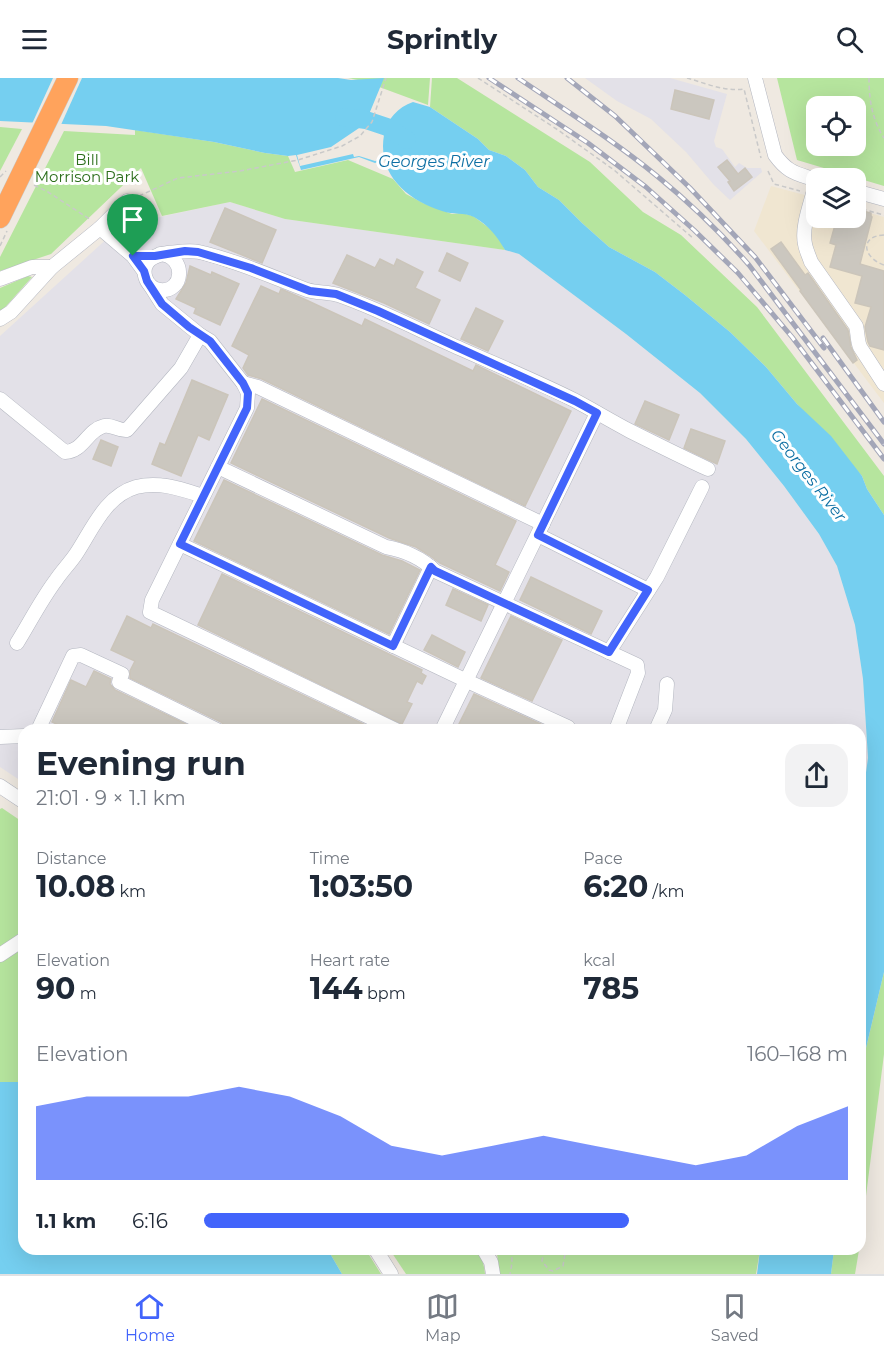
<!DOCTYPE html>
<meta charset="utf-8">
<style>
body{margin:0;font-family:Montserrat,sans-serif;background:#f2f2f3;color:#1f2937;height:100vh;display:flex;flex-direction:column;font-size:22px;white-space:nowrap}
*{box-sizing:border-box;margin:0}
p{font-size:20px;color:#747a83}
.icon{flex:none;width:33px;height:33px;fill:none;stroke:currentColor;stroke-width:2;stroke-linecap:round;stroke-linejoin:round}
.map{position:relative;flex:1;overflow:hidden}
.details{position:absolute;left:18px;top:646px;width:848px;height:531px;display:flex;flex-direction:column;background:#fff;border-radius:18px;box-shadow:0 6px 24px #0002}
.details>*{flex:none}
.fabs{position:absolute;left:806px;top:18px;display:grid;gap:12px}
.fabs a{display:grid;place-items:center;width:60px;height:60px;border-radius:12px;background:#fff;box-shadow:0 6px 24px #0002;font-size:30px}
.pin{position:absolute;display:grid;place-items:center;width:51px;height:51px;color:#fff;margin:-62px -26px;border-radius:50% 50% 50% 0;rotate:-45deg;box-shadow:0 0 6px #0007}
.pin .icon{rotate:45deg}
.round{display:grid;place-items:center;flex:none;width:63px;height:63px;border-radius:18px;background:#f2f2f3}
.headline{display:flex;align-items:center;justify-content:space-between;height:102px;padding:0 18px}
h1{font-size:33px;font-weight:700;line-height:45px}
.figures{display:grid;grid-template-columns:repeat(3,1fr);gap:9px;height:102px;padding:6px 18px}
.figures div{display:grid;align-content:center}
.figures b{font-size:30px;font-weight:700}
.figures small{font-size:16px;font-weight:400}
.figures p{font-size:16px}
.chart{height:168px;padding:12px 18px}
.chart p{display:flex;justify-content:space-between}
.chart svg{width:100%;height:108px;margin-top:6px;fill:#4264fb;opacity:.7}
ul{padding:0 18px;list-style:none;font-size:20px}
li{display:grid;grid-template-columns:96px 72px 1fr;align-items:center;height:45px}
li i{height:15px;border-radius:8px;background:#4264fb}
header{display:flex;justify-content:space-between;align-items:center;height:78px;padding:0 18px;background:#fff;font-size:27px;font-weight:700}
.menu{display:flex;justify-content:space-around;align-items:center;height:84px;border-top:2px solid #e0e1e3;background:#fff;font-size:16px;color:#747a83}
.menu a{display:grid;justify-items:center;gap:3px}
.menu .active{color:#4264fb}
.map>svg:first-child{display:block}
.industrial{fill:#e3e1e8}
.education{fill:#f0e6d1}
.green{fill:#b6e59e;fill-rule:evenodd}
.water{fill:#75cff0}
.pier{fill:#efe9e1}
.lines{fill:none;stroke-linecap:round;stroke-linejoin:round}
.river{stroke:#75cff0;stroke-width:18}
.building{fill:#cbc7bf;stroke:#cbc5ba;stroke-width:1.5}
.minor-casing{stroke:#b4b7c1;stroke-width:15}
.highway-casing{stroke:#c9c9c9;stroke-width:21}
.path{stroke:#c9c9c9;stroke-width:1.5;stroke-dasharray:4.5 3;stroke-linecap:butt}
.minor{stroke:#fff;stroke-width:14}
.highway{stroke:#ffa35c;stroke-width:20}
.rail-casing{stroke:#a3a6b8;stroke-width:5}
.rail{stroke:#fff;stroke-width:3;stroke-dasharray:9;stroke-linecap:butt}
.route-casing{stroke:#fff;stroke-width:12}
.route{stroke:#4264fb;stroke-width:8}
.labels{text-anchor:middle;stroke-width:6;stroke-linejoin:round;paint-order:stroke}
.park-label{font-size:15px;fill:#2c6e1b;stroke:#fff}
.water-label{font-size:16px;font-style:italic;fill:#0d6fa3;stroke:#fff}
</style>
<header><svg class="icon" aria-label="menu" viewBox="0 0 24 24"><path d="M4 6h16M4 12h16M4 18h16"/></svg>Sprintly<svg class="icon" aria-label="search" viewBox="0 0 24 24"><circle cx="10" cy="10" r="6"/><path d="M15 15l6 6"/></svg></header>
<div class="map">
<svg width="884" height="1196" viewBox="0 0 884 1196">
<rect width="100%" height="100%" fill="#efe9e1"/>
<g class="industrial">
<path d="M 585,0 L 670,0 L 727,16 L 714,63 L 716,69 L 722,71 L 735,89 L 739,85 L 747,90 L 761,90 L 762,94 L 730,122 L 714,107 L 686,74 L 651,41 L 617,23 Z"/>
<path d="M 230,124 L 285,141 L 505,172 L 519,176 L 626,256 L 700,315 L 746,361 L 784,408 L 819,456 L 837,488 L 855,547 L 863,601 L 868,680 L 864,709 L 860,723 L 860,652 L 24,652 L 24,705 L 0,689 L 0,258 L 122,147 Z"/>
</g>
<path class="education" d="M 771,108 L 816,120 L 816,140 L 855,140 L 855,131 L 884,139 L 884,325 L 754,153 Z"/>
<g class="green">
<path d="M 348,0 L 430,0 L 428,27 L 363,3 Z"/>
<path d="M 432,0 L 457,0 L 590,84 L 643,134 L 681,157 L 757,229 L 884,398 L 884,437 L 867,411 L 862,398 L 797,326 L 766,289 L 730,254 L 685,217 L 655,194 L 609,169 L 582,145 L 559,122 L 538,109 L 525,92 L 506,78 L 489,72 L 478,61 L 430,29 Z"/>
<path d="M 777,0 L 884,0 L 884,108 L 797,82 ZM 816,28 L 855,28 L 855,68 L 816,68 Z"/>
<path d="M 0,49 L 22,51 L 0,93 Z"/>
<path d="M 135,52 L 214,64 L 265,75 L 288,78 L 295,94 L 348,82 L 393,101 L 406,116 L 423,125 L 452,136 L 462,135 L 473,138 L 492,152 L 499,160 L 505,172 L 285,141 L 230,124 L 162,138 L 141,90 L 51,176 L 0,193 L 0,179 L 64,53 L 135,57 Z"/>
<path d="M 28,198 L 32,199 L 0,235 L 0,210 Z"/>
<path d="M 2,730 L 24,745 L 24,1004 L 0,1004 L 0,731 Z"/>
<path d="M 884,894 L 884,976 L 860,1165 L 860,1002 L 862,987 Z"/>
<path d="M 328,1172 L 366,1172 L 381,1196 L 342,1196 Z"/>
<path d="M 390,1172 L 475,1172 C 482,1179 484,1186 485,1196 L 406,1196 Z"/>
<path d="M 503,1172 L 760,1172 L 756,1196 L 500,1196 L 497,1176 Z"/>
<path d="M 834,1172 L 859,1172 L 855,1196 L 831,1196 Z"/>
</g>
<g class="water">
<path d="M 0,0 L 338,0 L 351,2 L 384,0 L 365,46 L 331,69 L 297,77 L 300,88 L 353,76 L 354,79 L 359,78 L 375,83 L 383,81 L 384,82 L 375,85 L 359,79 L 301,92 L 296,77 L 288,78 L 265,75 L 214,64 L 106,48 L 0,43 Z"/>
<path d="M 413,24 L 430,29 L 478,61 L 489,72 L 506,78 L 525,92 L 538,109 L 559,122 L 582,145 L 609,169 L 655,194 L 685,217 L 730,254 L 766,289 L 797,326 L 831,358 L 862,398 L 867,411 L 884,437 L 884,894 L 862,987 L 860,1002 L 860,723 L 864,709 L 868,680 L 863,601 L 855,547 L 837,488 L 819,456 L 784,408 L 746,361 L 700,315 L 626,256 L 519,176 L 505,172 C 497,158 488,147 474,139 C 464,134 453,137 442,133 C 408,122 377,97 384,57 C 387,41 398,29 413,24 Z"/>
<path d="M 0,1004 L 24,1004 L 24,1172 L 328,1172 L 342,1196 L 0,1196 Z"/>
<path d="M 760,1172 L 834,1172 L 831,1196 L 757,1196 Z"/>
</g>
<path class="pier" d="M 53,0 L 82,0 L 60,49 L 31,48 Z"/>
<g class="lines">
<path class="river" d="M 344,39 L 366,42 L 387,49 L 407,62"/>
</g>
<g class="building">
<path d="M 675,12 L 714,22 L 709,41 L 671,31 Z"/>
<path d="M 727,82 L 738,96 L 745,90 L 752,99 L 734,113 L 728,104 L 730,103 L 718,89 Z"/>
<path d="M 225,130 L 276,152 L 262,185 L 210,164 Z"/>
<path d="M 855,131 L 871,135 L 871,138 L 872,139 L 860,186 L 884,193 L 884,272 L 870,268 L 868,264 L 865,249 L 871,229 L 855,225 L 862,198 L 830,189 L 836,167 L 830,165 L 835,147 L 842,149 L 844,140 L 855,140 Z"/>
<path d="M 781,164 L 805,197 L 808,195 L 848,252 L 851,269 L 857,282 L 853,285 L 800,213 L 801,212 L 771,171 Z"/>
<path d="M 447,175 L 468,185 L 460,203 L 439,193 Z"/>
<path d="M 347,177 L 375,190 L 380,181 L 394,188 L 397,181 L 423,194 L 415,210 L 440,222 L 429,246 L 384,225 L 333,205 Z"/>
<path d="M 190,188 L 211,197 L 212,194 L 239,206 L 220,247 L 194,235 L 196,230 L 176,221 L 186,205 Z"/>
<path d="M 261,208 L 279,216 L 281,211 L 304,221 L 362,248 L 365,241 L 473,293 L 476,287 L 571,333 L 525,428 L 262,301 L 248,297 L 243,290 L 249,277 L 232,268 Z"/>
<path d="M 476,230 L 503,243 L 488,273 L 461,261 Z"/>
<path d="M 192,302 L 228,317 L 209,362 L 198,357 L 181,398 L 152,386 L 160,365 L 165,367 Z"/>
<path d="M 262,321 L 516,443 L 495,487 L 509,494 L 500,513 L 440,485 L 429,477 L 416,469 L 389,460 L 231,385 Z"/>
<path d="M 645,323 L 679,337 L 669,362 L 635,346 Z"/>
<path d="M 691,351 L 725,363 L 717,386 L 684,370 Z"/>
<path d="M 101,362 L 118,369 L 111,388 L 93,381 Z"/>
<path d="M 224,402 L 382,477 L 402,483 L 420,492 L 389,556 L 194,463 Z"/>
<path d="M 222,496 L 422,592 L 421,595 L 426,598 L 422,606 L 417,603 L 407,624 L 412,626 L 402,646 L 198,547 Z"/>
<path d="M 531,499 L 602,533 L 591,556 L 520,522 Z"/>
<path d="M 453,511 L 488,527 L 481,543 L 446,527 Z"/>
<path d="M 127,538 L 151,550 L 153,546 L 376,652 L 226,652 L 225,648 L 221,644 L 130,600 L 130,593 L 135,583 L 111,572 Z"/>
<path d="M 511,538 L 562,562 L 532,623 L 481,600 Z"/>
<path d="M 432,557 L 465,574 L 458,589 L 424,572 Z"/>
<path d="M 94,593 L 111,601 L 110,606 L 115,612 L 198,652 L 69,652 L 52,644 L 71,602 L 86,609 Z"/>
<path d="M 474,616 L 554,652 L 456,652 Z"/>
</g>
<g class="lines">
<defs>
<g id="minor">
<path d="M 755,0 L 775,77 C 788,95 796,95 816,102"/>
<path d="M 816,104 C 812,123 801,148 805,166 C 806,172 809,178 811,184 L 856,248 C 858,255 857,262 860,269 L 884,306"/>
<path d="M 855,113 L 884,121"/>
<path d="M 100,150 L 133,178 L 144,193"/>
<path d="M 160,176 C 187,178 184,215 160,212 C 145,210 139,190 151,181 C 156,177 162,176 168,175 C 178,174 189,172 199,174 C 235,182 272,199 307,212 C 317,215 328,214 338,217 C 376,230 413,249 450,266 C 492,285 534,302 574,322 C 593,332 611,343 630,353 C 656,366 682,379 708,391"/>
<path d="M 0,201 L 32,189 L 52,189"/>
<path d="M 0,241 L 11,234 L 52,189 L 100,150 L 127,123"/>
<path d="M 200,257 L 210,263 L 243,305 L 248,315 L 247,330 L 152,522 L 150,534 L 396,652"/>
<path d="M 243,305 L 258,309 L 543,446"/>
<path d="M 0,321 L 65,374 C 84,373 87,352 104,348 C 112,346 118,353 127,352 L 181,290 L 200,257 L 162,226 L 150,207"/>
<path d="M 218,389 L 386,469 C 403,472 422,480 435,493 L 637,587 L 638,595 L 616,652"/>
<path d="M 538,457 L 648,512"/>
<path d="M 180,466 L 467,603 L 568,649 L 566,652"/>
<path d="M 17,565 C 30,544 41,522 56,502 C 62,493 70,485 76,476 C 92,452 105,418 136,409 C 159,403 181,411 203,418"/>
<path d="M 393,568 L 431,489"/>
<path d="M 609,574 L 657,499 L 702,409"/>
<path d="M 38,652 L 73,578 L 81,577 L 122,596 L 119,604 L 217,652"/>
<path d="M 442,652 L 597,335"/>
<path d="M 656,652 L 665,632 L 667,606"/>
<path d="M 0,659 L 24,658"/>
<path d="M 0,708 L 24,724"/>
<path d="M 0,877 L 24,861"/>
<path d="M 376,1172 L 391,1196"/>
<path d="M 484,1172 L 491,1184 L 493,1196"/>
</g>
<path id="highway" d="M 0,140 L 68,0"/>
</defs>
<use href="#minor" class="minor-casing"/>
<use href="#highway" class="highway-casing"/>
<g class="path">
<path d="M 478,0 L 558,52 L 614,92 L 694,161"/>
<path d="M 687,0 C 705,5 725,14 744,11 L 761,80"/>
<path d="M 869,0 C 869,22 872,41 884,60"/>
<path d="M 768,93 L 774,106 L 800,113"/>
<path d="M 0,99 L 6,93"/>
<path d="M 34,107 L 48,114 L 91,142"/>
<path d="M 139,118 L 178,100 L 240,93 L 298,82 L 342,68 L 360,58 L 372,44 L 386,0"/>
<path d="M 855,129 L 884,137"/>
<path d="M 884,157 C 859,158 863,180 884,187"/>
<path d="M 0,168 L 7,153"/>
<path d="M 510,1172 C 513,1180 512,1187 510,1196"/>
<path d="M 544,1172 L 542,1183 L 549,1192 L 553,1193 L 563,1188 L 565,1176"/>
</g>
<use href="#minor" class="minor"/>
<use href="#highway" class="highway"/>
<defs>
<g id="rail">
<path d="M 489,0 L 588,65 L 646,109 L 694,152 L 738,195 L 792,259 L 884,381"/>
<path d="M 518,0 C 565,32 613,62 657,98 C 690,125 721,155 749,187 L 884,366"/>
<path d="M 567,0 L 615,38 L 690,110 L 755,179 L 824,270"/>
<path d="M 823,260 L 884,344"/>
</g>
</defs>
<use href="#rail" class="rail-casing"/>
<use href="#rail" class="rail"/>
</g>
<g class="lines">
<defs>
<path id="route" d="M 185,173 L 198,174 L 251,190 L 310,213 L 336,216 L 378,233 L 575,323 L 597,335 L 538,457 L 648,512 L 609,574 L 435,493 L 431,489 L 393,568 L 180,466 L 247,330 L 248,315 L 243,305 L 210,263 L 189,249 L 162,226 L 147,203 L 144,193 L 133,178 L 155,178 Z"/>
</defs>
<use href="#route" class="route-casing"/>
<use href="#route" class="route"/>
</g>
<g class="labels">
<g class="park-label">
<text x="87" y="87">Bill<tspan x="87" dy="17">Morrison Park</tspan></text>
</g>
<g class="water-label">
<text x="434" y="89">Georges River</text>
<text transform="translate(809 397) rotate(52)" y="6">Georges River</text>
</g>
</g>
</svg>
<div class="fabs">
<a><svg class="icon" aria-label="locate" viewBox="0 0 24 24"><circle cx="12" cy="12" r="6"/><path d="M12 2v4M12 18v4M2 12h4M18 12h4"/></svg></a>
<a><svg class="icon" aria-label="layers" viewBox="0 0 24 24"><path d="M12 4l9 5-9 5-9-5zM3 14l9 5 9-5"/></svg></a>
</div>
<div class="pin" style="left:133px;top:178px;background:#1e9e55"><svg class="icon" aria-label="arrive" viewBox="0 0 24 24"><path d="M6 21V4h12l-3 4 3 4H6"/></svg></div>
<section class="details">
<div class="headline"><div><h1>Evening run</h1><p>21:01 · 9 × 1.1 km</p></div><a class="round"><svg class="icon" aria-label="share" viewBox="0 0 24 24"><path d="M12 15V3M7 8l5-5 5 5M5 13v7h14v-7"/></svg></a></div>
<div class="figures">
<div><p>Distance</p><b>10.08<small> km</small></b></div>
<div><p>Time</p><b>1:03:50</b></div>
<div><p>Pace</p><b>6:20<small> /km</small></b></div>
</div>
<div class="figures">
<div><p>Elevation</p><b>90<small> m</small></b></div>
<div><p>Heart rate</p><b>144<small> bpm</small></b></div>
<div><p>kcal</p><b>785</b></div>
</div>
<div class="chart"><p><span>Elevation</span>160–168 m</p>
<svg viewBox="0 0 160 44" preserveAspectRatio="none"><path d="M0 44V14L10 10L20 10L30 10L40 6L50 10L60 18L70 30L80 34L90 30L100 26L110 30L120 34L130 38L140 34L150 22L160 14V44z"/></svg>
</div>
<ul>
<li><b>1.1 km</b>6:16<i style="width:66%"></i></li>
</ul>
</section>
</div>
<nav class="menu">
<a class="active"><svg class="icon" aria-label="home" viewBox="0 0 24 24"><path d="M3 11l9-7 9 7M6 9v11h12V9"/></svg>Home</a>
<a><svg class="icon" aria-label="map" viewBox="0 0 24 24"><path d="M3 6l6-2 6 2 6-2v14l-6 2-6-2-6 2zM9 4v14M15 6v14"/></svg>Map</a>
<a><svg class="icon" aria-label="saved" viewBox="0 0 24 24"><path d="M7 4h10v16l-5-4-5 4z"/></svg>Saved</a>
</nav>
